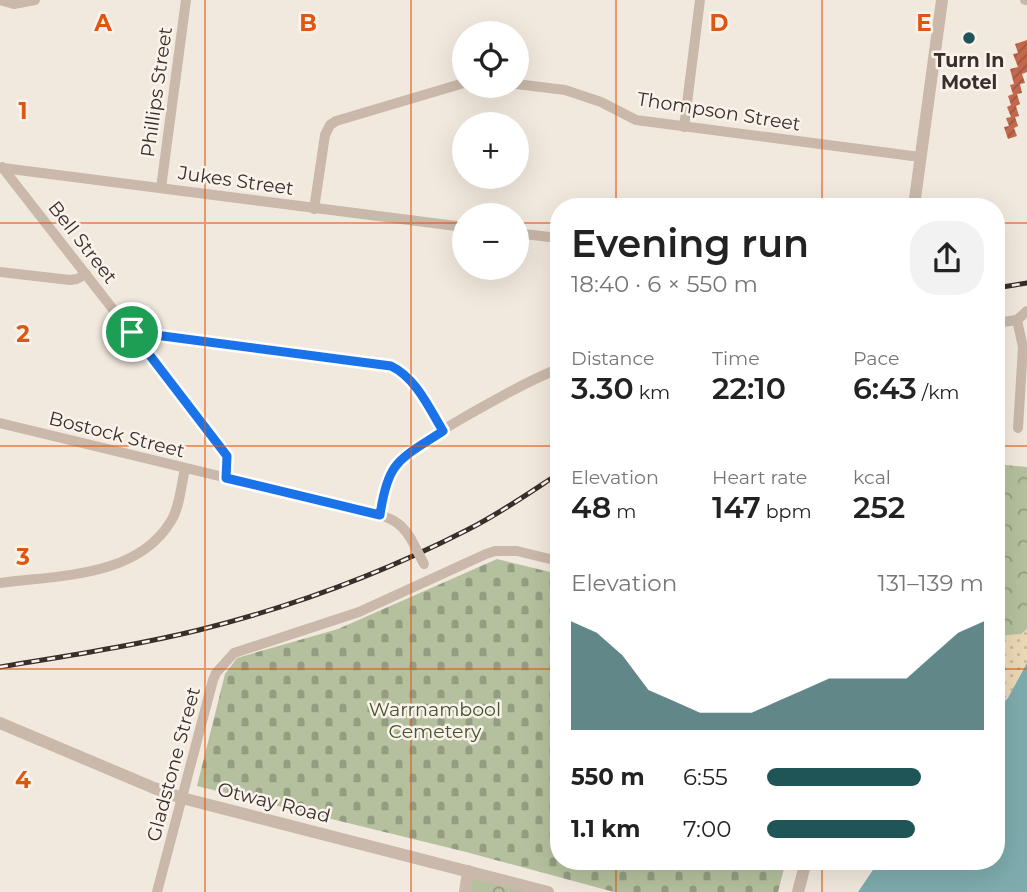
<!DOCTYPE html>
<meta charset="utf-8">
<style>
body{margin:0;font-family:Montserrat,sans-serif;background:#f2f2f2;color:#222;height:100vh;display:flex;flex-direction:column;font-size:26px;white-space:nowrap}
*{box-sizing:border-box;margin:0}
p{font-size:23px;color:#767676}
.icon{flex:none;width:38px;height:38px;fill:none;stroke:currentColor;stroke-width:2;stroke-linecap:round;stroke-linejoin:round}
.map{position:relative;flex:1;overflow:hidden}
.side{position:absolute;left:550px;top:198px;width:455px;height:672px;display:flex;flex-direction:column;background:#fff;border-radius:28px;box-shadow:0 7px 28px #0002}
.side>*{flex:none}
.buttons{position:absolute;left:452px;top:21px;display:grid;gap:14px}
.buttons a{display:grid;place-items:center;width:77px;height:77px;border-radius:50%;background:#fff;box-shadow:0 7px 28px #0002;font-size:35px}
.pin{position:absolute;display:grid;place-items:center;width:60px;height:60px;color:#fff;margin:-30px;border:4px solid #fff;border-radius:50%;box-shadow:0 2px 7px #0007}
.round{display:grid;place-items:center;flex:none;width:74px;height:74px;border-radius:28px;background:#f2f2f2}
.head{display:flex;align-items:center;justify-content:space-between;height:119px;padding:0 21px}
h1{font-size:38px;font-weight:600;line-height:52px}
.figures{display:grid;grid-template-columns:repeat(3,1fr);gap:10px;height:119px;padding:7px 21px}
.figures div{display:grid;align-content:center}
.figures b{font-size:30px;font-weight:600}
.figures small{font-size:19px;font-weight:400}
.figures p{font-size:19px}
.chart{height:196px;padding:14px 21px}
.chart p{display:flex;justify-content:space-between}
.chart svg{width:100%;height:126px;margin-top:7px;fill:#205558;opacity:.7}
ul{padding:0 21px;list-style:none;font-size:23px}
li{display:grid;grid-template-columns:112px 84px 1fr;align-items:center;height:52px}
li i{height:18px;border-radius:9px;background:#205558}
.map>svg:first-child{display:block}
.sand{fill:url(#sand-dots)}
.cemetery{fill:url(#cemetery-stones)}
.park{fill:url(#park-crowns)}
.water{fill:#7eacae}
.building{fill:url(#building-hatch)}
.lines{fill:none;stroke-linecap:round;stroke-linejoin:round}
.minor{stroke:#cab9aa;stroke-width:10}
.tertiary{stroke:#cab9aa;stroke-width:12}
.rail-casing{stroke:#382e2a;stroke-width:5}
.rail{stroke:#f9f3eb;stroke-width:2.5;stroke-dasharray:8;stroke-linecap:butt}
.minor-bridge{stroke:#cab9aa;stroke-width:10}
.route-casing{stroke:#fff;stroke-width:14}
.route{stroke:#1a73e8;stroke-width:9}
.grid{fill:none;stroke:#df570e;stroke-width:2;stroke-opacity:0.55}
.poi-dot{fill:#205558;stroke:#f9f3eb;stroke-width:2.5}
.labels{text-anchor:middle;stroke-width:5;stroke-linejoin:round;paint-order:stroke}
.poi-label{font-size:19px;font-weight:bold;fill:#382e2a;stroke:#f9f3eb}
.street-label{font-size:19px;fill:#382e2a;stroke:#f9f3eb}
.park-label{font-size:19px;fill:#47552e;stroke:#f9f3eb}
.grid-label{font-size:23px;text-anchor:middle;font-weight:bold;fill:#df570e;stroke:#f9f3eb;stroke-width:5;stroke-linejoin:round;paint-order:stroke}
</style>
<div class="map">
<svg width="1027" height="892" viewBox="0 0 1027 892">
<defs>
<pattern id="sand-dots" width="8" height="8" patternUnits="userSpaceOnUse" patternTransform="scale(1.75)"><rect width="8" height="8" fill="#ecd9b6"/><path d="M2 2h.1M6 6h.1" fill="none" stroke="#cbbb9d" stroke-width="1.8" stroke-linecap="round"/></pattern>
<pattern id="cemetery-stones" width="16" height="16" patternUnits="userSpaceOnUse" patternTransform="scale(1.75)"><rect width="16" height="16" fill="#b5c19e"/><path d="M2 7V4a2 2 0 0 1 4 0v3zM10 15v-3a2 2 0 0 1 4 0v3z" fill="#949d81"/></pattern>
<pattern id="park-crowns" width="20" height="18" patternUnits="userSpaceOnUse" patternTransform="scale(1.75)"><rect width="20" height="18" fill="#b5c19e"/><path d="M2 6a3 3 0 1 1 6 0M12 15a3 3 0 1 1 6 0" fill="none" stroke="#949d81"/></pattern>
<pattern id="building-hatch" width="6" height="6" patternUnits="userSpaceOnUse" patternTransform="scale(1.75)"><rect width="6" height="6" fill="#c2684c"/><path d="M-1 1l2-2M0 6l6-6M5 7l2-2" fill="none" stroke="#9f563f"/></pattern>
</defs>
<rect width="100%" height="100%" fill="#f2e9de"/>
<path class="sand" d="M 1027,629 L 1027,663 L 1008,698 L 996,709 L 996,652 L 1005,635 L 1021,634 Z"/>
<path class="cemetery" d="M 497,559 L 558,574 L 558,861 L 786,861 L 778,892 L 614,892 L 466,852 L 197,786 L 225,674 L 237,658 L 338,629 Z"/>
<g class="park">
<path d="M 996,464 L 1027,467 L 1027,629 L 1021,634 L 996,636 Z"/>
<path d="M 468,871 L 548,892 L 465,892 Z"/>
</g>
<path class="water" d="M 1027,663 L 1027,892 L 858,892 L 879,861 L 996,861 L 996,709 L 1008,698 Z"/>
<path class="building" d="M 1027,40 L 1027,72 L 1022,74 L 1025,83 L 1020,84 L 1022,93 L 1017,94 L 1020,104 L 1016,106 L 1019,116 L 1015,117 L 1018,126 L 1014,128 L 1017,136 L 1008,139 L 1004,127 L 1009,126 L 1006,118 L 1011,117 L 1007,107 L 1011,105 L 1008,96 L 1013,94 L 1010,85 L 1014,84 L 1010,69 L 1018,67 L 1013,54 L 1018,53 L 1015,44 Z"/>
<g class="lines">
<g class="minor">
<path d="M 0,0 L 14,4 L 35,0"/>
<path d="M 1025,0 L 1027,0"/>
<path d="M 516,84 L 565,90 L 601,102 L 636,120 L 920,157"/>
<path d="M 684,127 L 700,0"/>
<path d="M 2,167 L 222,449 L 228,462 L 226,478"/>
<path d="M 3,168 L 464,227"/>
<path d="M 161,188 L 186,0"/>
<path d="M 314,209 L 325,135 L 330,125 L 336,121 L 464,83"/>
<path d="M 516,233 L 558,238"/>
<path d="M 0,272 L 70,280 L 77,279 L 86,274"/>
<path d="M 1017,320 L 1023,347 L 1018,428"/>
<path d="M 996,323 L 1017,320 L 1027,311"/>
<path d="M 132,332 L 391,366 C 416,378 429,408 443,431"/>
<path d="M 0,423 L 380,515 C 396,520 403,526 411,539"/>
<path d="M 380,515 C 383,499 383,482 393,468 C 409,444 527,381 558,369"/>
<path d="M 0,583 C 58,575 137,578 171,521 C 180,507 181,485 185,469"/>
<path d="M 157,892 L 213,680 L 216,673 L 234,653 L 359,612 L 486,554 L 495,551 L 517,551 L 558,561"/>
</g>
<g class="tertiary">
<path d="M 914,206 L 942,0"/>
<path d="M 0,723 L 154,788 L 182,798 L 548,892"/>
<path d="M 465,892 L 468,871"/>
<path d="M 798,892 L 806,861"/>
</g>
<defs>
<g id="rail">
<path d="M 996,288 L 1027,283"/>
<path d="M 0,667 C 66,656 133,646 199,630 C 291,607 383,573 467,530 C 499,514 529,493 558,474"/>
</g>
</defs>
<use href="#rail" class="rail-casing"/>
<use href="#rail" class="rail"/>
<path class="minor-bridge" d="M 411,539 L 424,564"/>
</g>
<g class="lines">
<defs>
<path id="route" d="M 132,332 L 391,366 C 416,378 429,408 443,431 C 399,460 388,460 380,515 L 226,478 L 227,456 Z"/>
</defs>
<use href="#route" class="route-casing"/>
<use href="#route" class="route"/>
</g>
<path class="grid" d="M 205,0 L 205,892M 411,0 L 411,892M 616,0 L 616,206M 822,0 L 822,206M 0,223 L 464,223M 516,223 L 558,223M 996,223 L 1027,223M 0,446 L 558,446M 996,446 L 1027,446M 0,669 L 558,669M 996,669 L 1027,669M 616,861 L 616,892M 822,861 L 822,892"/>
<circle class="poi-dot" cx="969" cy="38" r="7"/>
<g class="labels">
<g class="poi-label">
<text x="969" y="67">Turn In<tspan x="969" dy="22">Motel</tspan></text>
</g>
<g class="street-label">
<text transform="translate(156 92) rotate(-82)" y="7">Phillips Street</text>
<text transform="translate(719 111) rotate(9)" y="7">Thompson Street</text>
<text transform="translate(236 180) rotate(8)" y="7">Jukes Street</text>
<text transform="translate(83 242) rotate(52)" y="7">Bell Street</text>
<text transform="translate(117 434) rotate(14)" y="7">Bostock Street</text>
<text transform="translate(173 764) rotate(-75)" y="7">Gladstone Street</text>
<text transform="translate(274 802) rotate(14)" y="7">Otway Road</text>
</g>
<g class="park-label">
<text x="435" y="716">Warrnambool<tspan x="435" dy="22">Cemetery</tspan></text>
</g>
</g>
<g class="grid-label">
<text x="103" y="31">A</text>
<text x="308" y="31">B</text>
<text x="719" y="31">D</text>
<text x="924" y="31">E</text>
<text x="23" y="119">1</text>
<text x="23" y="342">2</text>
<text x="23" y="565">3</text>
<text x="23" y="788">4</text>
</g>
</svg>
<div class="buttons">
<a><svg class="icon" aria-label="locate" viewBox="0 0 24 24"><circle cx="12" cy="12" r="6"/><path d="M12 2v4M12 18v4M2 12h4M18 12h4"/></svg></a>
<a>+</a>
<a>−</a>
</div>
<div class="pin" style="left:132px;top:332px;background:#1e9e55"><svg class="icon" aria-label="arrive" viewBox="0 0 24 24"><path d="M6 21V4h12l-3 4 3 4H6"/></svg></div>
<section class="side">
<div class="head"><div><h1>Evening run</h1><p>18:40 · 6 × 550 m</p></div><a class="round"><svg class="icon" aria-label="share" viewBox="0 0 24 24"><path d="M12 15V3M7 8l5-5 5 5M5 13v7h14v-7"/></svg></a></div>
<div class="figures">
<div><p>Distance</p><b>3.30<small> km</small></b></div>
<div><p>Time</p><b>22:10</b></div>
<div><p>Pace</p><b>6:43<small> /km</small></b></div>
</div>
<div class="figures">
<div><p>Elevation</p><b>48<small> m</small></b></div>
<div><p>Heart rate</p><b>147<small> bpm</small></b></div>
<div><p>kcal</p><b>252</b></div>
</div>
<div class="chart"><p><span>Elevation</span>131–139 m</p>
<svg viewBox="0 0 160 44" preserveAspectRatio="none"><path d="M0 44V6L10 10L20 18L30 30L40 34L50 38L60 38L70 38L80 34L90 30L100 26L110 26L120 26L130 26L140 18L150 10L160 6V44z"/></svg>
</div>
<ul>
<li><b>550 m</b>6:55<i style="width:71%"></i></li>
<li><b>1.1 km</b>7:00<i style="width:68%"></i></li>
</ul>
</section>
</div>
